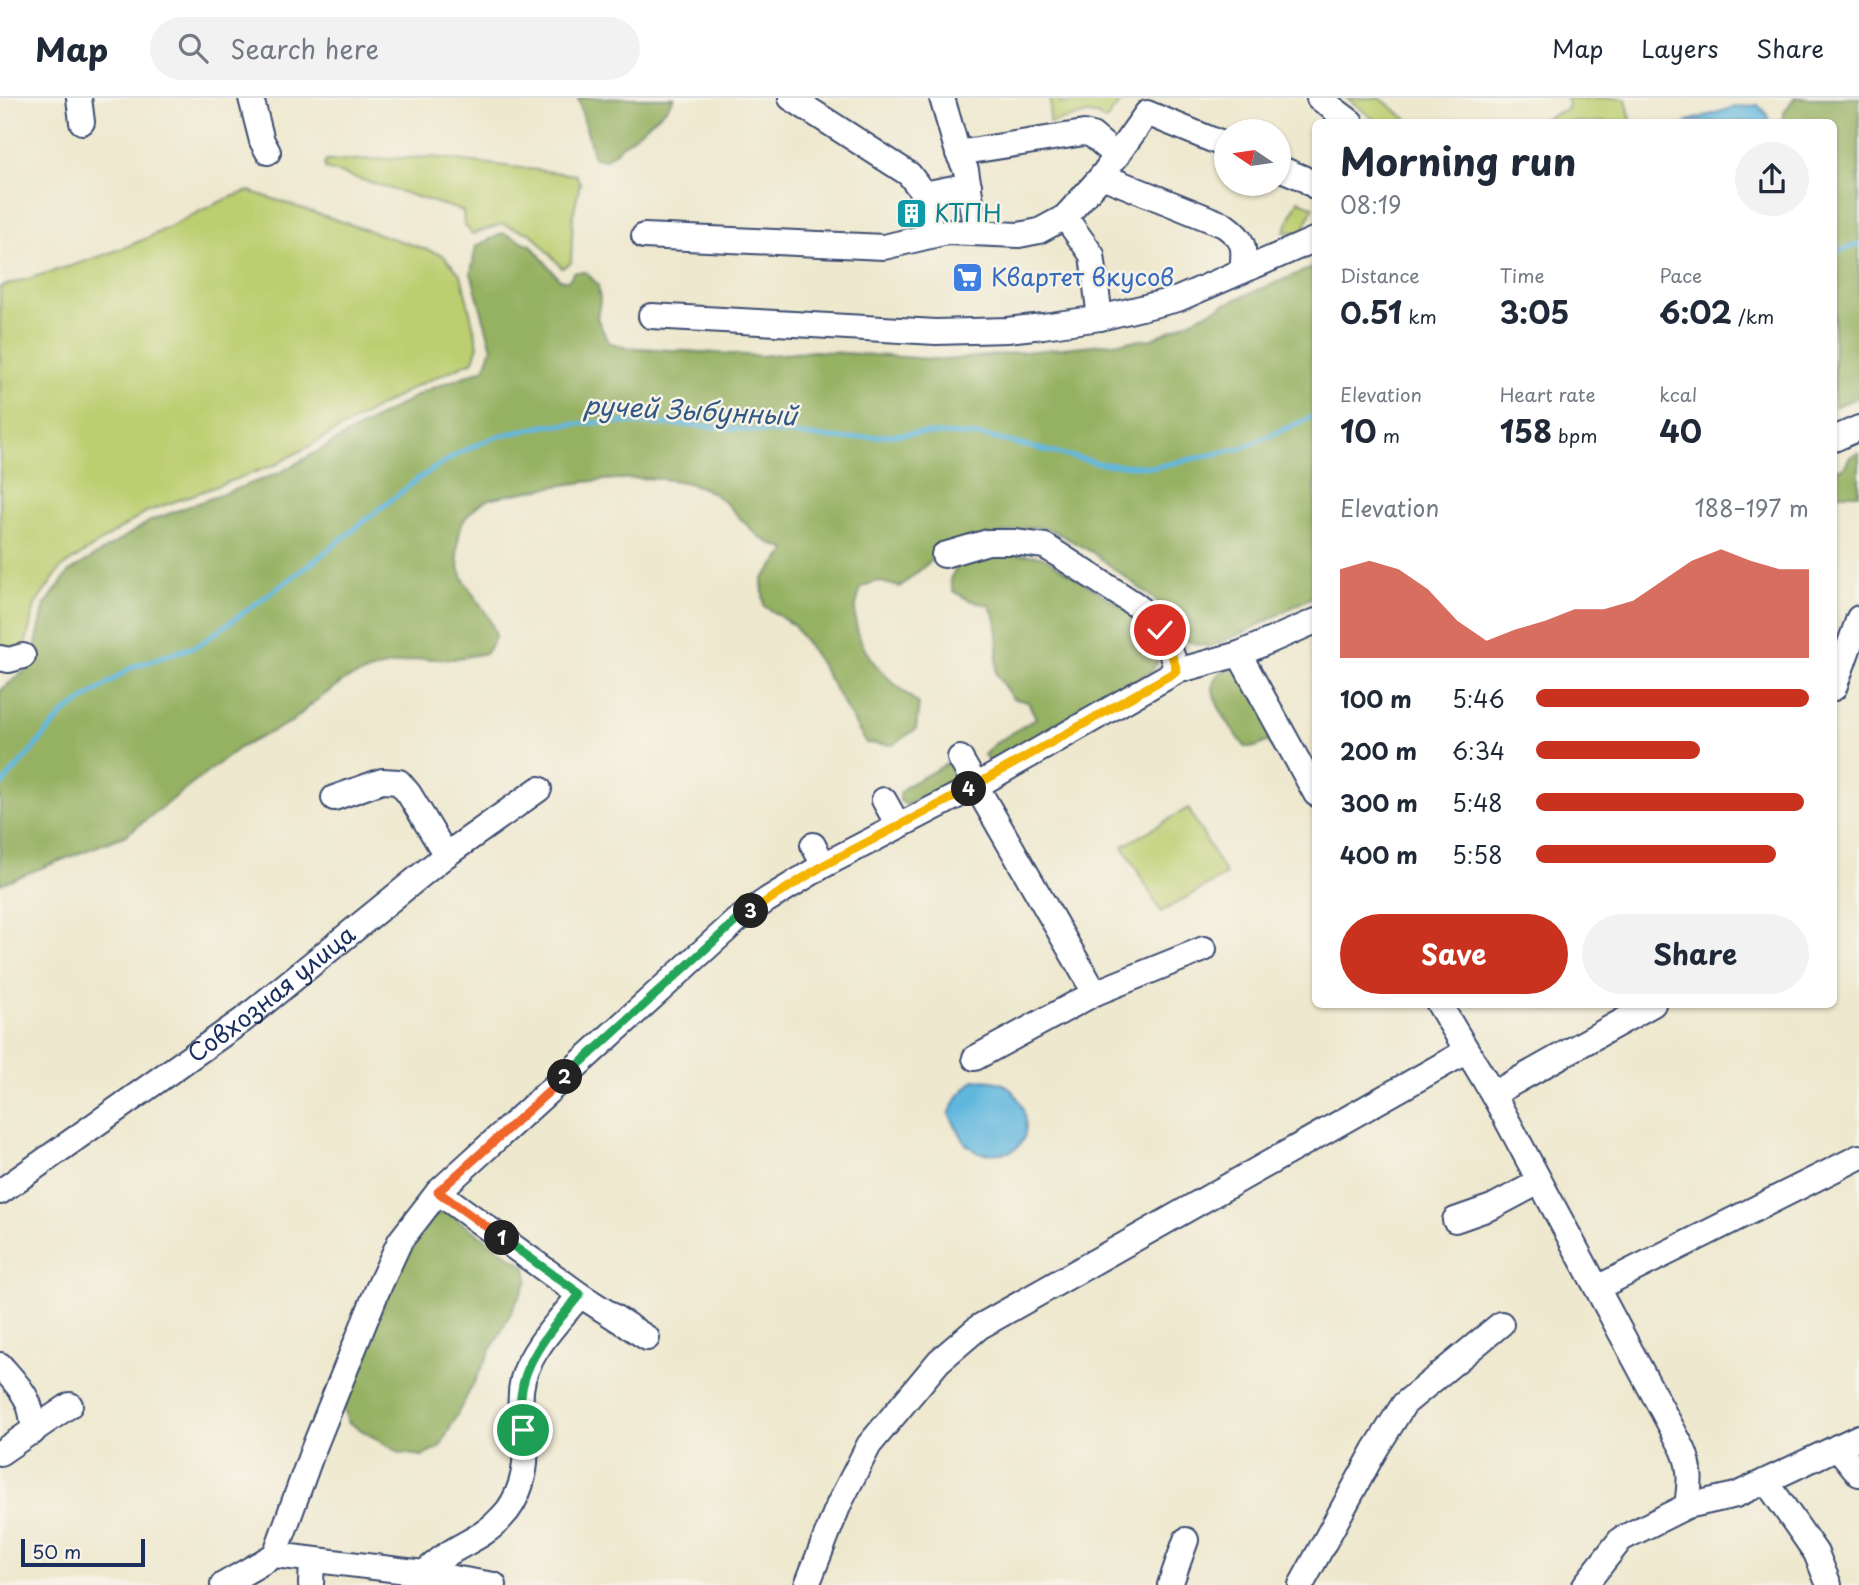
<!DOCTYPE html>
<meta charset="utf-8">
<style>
body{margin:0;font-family:"Playpen Sans",sans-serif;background:#f2f2f3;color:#1f2937;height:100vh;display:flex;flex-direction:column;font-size:26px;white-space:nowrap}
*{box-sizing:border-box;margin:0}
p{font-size:23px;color:#747a83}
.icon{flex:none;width:38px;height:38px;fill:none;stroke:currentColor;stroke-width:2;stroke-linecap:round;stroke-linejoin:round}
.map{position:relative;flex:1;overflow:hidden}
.sheet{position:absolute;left:1312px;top:21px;width:525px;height:889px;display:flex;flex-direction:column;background:#fff;border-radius:10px;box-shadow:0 2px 5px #0004}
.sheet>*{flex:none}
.needle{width:46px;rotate:283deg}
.controls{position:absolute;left:1214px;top:21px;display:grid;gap:14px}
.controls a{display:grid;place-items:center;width:77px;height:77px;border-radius:50%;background:#fff;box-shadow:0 2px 5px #0004;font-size:35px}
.scale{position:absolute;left:21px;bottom:18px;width:124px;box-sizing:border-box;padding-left:7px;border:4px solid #1b2f5e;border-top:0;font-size:19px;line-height:24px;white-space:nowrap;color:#1b2f5e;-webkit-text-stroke:5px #f7f3e8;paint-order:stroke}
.pin{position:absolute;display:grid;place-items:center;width:60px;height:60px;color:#fff;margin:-30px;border:4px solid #fff;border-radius:50%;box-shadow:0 2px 7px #0007}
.km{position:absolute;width:35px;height:35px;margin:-18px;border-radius:50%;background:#222;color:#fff;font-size:19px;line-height:35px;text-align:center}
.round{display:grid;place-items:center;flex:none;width:74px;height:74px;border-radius:37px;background:#f2f2f3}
.overview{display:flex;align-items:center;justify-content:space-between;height:119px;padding:0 28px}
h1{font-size:38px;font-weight:700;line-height:52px}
.metrics{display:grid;grid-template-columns:repeat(3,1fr);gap:10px;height:119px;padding:7px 28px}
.metrics div{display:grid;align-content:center}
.metrics b{font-size:30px;font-weight:700}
.metrics small{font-size:19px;font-weight:400}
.metrics p{font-size:19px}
.chart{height:196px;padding:14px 28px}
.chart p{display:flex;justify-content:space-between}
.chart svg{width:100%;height:126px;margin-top:7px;fill:#c8321e;opacity:.7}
.action{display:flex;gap:14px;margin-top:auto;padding:14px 28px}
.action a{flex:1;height:80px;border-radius:42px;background:#c8321e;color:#fff;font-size:28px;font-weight:700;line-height:80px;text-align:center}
.action a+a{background:#f2f2f3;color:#1f2937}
ul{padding:0 28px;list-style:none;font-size:23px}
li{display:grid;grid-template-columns:112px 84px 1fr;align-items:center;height:52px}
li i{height:18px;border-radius:9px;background:#c8321e}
header{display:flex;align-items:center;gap:42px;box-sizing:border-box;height:98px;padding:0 35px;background:#fff;border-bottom:2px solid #e0e1e3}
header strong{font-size:33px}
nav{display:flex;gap:38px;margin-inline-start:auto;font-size:24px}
.search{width:490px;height:63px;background:#f2f2f3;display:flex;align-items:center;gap:18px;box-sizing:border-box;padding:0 24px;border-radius:38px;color:#747a83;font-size:26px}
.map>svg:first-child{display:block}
.green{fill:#bcce70;stroke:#6c7e67;stroke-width:2}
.forest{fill:#95b162;stroke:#587060;stroke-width:2}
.water{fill:#61b7de;stroke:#3e739e;stroke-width:2}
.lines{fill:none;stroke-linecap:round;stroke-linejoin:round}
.stream{stroke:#61b7de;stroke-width:5}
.minor-casing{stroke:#3b4b6f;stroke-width:28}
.minor{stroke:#fff;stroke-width:24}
.split-1-casing{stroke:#fff;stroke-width:14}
.split-2-casing{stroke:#fff;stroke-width:14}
.split-3-casing{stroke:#fff;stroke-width:14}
.split-4-casing{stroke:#fff;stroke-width:14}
.split-5-casing{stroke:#fff;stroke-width:14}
.split-1{stroke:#22a559;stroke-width:9}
.split-2{stroke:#f0652b;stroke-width:9}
.split-3{stroke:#22a559;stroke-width:9}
.split-4{stroke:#f5b400;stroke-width:9}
.split-5{stroke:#f5b400;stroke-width:9}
.labels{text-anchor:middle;stroke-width:5;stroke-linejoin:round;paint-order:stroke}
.culture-label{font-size:24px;fill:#0d838f;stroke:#f7f3e8;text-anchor:start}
.shop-label{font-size:24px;fill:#366cbe;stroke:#f7f3e8;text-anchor:start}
.street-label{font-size:24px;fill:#1b2f5e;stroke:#f7f3e8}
.water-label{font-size:26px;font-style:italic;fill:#305884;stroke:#f7f3e8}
</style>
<header>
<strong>Map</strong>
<div class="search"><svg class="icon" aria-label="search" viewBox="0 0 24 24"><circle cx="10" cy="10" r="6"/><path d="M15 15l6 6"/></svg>Search here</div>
<nav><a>Map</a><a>Layers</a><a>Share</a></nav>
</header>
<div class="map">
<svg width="1859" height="1487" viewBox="0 0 1859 1487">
<rect width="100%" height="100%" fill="#f7f3e8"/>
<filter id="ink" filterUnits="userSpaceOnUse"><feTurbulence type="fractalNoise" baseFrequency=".0143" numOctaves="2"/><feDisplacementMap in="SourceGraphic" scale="14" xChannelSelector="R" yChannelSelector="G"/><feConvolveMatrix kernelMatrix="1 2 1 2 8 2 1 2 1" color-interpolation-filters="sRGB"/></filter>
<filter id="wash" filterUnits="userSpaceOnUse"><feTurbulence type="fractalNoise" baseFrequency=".00686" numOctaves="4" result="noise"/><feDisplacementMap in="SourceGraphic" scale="28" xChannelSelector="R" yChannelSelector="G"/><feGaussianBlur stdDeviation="1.57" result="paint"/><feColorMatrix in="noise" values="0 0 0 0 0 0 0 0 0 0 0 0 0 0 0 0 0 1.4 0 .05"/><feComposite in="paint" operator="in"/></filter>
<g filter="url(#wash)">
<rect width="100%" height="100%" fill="#eee8ce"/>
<g class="green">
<path d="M 1051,0 L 1059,0 L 1061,6 L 1099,0 L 1123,0 L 1105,23 L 1097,17 L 1088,16 L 1049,25 Z"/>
<path d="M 1347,0 L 1380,0 L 1410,24 L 1377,24 Z"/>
<path d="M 1566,0 L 1626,0 L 1631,24 L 1536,24 L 1567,11 L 1568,5 Z"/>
<path d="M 433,59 L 576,77 L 580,85 L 573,117 L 571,165 L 562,170 L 532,136 L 502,126 L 472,136 L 464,126 L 463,113 L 326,71 L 324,67 L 326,63 Z"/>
<path d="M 249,93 L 443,157 L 461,177 L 478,247 L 473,263 L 416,288 L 277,366 L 146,414 L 61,470 L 35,507 L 26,544 L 20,552 L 0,554 L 0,189 C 46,175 93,163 138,144 C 175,128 209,105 249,93 Z"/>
<path d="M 1298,102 L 1313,109 L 1303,134 L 1284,134 Z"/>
<path d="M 1188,710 L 1226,777 L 1161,814 L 1123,748 Z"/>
</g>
<g class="forest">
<path d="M 578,0 L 674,0 L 665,12 L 605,62 L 594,60 Z"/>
<path d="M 1795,0 L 1859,0 L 1859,299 L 1834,309 L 1834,24 L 1782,24 L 1784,14 Z"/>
<path d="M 503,135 L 531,147 L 559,181 L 568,183 L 574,174 L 586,174 L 598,187 L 600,203 L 597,220 L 608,244 L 623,249 L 761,258 L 815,253 L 946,262 L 1152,241 L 1232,203 L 1316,168 L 1316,497 L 1247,533 L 1209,549 L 1187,543 L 1157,503 L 1092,454 L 1052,432 L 1035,429 L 1012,433 L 939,456 L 900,489 L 877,483 L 861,489 C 859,498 855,507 855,516 C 856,557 890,583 919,606 L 916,631 L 893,647 L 866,645 L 818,562 L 794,528 L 764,508 L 762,482 L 787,452 C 780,449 770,446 763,441 C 741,426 729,401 703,390 C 657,370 567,385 519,395 C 509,397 497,398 487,402 C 477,406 462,421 460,432 C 447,487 482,492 496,538 L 486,555 L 452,561 L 421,561 L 381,569 L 347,581 L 314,604 L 293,623 L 239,650 L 126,737 L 0,786 L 0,593 L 31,568 L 45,507 L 69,474 L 152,422 L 279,375 L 425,293 L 484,271 L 492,250 L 471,175 L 476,148 Z"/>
<path d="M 1859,354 L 1859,396 L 1834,396 L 1834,369 L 1839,371 L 1844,369 L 1850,359 Z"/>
<path d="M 987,454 L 1042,458 L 1138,519 L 1156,543 L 1159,561 L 1152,573 L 990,664 L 984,657 L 993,647 L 1036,620 L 1028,604 L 1012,600 L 996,576 L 998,535 L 996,521 L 989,507 L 969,502 L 953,493 L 950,481 L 960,463 Z"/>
<path d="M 1231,570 L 1239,571 L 1288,656 L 1285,665 L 1280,662 L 1268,643 L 1256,649 L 1245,649 C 1232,629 1189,581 1231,570 Z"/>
<path d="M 949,665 L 957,669 L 958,678 L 954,684 L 907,707 L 900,703 L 900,695 L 906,688 Z"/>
<path d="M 445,1113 L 526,1169 L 528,1182 L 440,1349 L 423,1358 L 400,1355 L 348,1324 L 341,1303 L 409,1148 L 434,1118 Z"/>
</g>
<g class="water">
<path d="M 1758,7 L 1769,19 L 1768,24 L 1685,24 L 1735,9 Z"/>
<path d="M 974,982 C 983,982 992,982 1001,985 C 1024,994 1038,1041 1011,1053 C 1002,1057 987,1055 978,1055 L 966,1046 L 949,1016 L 959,997 Z"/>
</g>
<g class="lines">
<g class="stream">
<path d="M 1834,155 L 1859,146"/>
<path d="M 0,689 L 63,616 L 132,569 L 199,547 L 309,467 L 419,380 L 461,354 L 495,339 L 544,328 L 609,324 L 705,328 L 843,341 L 916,335 L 984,338 L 1103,366 L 1155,369 L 1242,350 L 1316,317"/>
</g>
</g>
</g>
<g filter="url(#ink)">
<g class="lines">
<defs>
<g id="minor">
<path d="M 79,0 L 82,24"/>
<path d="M 251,0 L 262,43 L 268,54"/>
<path d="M 791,0 L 909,76 L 924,96 L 932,137"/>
<path d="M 942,0 L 958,55 L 966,72 L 976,134"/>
<path d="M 1319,0 L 1351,24"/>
<path d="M 958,55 L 1084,35 L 1092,37 L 1117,58"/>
<path d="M 1279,70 L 1303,80 L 1316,89"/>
<path d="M 1102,78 L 1224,127 C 1245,142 1245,148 1242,173"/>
<path d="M 924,96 L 969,87"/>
<path d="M 1065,119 L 1092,157 L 1100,220"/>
<path d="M 644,138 L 884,149 L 947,134 L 1019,137 L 1039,133 L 1065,119 L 1102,78 L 1147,15 L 1227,48"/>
<path d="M 651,218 L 936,234 L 1007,232 L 1043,228 L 1100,220 L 1178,201 L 1316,141"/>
<path d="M 1834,341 L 1859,330"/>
<path d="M 944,457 L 988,444 L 1014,444 L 1045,448 L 1136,507 L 1160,532 L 1169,548 L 1177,573"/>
<path d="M 1239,556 L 1316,523"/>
<path d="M 0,560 L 9,562 L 23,558"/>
<path d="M 1834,590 L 1859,520"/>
<path d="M 960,660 L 1095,895"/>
<path d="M 334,700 L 382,683 L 399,684 L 409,696 L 446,757"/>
<path d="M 884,702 L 898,727"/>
<path d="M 813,747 L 824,767"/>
<path d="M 1439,906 L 1493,996 L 1683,1351 C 1692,1371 1690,1387 1687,1408"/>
<path d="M 975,960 L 1095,895 L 1204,851"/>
<path d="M 1493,996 L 1653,906"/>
<path id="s1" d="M 0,1094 L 243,922 L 446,757 L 539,691"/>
<path d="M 438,1094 L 580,1197 L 647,1240"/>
<path d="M 1455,1122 L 1492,1109 L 1539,1084"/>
<path d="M 1597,1190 L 1859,1059"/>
<path d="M 0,1267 C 20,1290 34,1302 33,1334"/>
<path d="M 1837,1349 L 1859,1376"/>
<path d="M 0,1355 L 70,1307"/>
<path d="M 1766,1383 L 1816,1455 L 1829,1487"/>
<path d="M 275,1457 L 313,1352 L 377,1193 L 400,1143 L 438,1094 L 736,823 L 767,802 L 824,767 L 976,688 L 1177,573 L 1239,556 L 1316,696"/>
<path d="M 424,1475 C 433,1467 443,1458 454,1452 C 471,1442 488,1435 502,1419 C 519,1402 527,1373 525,1350 C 524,1326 517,1305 523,1281 C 532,1249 560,1222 580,1197"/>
<path d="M 223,1487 L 275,1457 L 424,1475 L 494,1487"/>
<path d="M 311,1487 L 312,1462"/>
<path d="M 807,1487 L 839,1406 L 869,1347 L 939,1263 L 979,1229 L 1467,953"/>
<path d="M 1170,1487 L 1186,1442"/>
<path d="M 1301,1487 L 1375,1352 L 1404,1306 L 1501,1226"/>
<path d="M 1585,1487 L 1621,1441 L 1687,1408 L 1736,1397 L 1859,1339"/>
</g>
</defs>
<use href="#minor" class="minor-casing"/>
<use href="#minor" class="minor"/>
</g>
</g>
<g class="lines" filter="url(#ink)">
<defs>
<path id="split-1" d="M 502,1140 L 580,1196 C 546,1239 510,1274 523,1332"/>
<path id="split-2" d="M 502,1140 L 438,1094 L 565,979"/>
<path id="split-3" d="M 565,979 L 736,823 L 751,813"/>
<path id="split-4" d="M 751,813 L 824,767 L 969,691"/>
<path id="split-5" d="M 969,691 L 1177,573 L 1169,548 L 1160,532"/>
</defs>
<use href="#split-1" class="split-1-casing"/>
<use href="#split-2" class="split-2-casing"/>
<use href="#split-3" class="split-3-casing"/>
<use href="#split-4" class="split-4-casing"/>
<use href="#split-5" class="split-5-casing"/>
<use href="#split-1" class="split-1"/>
<use href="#split-2" class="split-2"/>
<use href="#split-3" class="split-3"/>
<use href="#split-4" class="split-4"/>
<use href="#split-5" class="split-5"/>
</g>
<defs>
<symbol id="building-square" viewBox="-11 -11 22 22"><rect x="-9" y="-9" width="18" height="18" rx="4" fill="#0f9aa8" stroke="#f7f3e8"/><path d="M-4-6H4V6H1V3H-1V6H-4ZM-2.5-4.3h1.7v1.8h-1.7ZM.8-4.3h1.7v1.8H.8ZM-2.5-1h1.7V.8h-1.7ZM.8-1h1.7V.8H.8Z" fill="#fff"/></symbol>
<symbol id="supermarket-square" viewBox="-11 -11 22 22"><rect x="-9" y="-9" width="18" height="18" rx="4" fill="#3f7fe0" stroke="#f7f3e8"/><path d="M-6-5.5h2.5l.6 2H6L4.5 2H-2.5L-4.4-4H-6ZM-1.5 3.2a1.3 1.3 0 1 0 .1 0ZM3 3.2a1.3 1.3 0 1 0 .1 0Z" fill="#fff"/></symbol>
</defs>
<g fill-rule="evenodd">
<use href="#building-square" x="894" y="98" width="35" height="35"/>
<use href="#supermarket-square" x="950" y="162" width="35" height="35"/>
</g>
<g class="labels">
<g class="culture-label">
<text x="934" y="124">КТПН</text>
</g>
<g class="shop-label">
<text x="991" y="188">Квартет вкусов</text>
</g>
<g class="street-label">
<text dy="8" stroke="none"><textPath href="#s1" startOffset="336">Совхозная улица</textPath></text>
</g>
<g class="water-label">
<text transform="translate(690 313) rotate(3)" y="9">ручей Зыбунный</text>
</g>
</g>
</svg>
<div class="controls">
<a><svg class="needle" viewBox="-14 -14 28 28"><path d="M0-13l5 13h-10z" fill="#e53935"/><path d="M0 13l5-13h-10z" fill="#747a83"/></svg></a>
</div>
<div class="scale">50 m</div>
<div class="pin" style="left:523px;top:1332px;background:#1e9e55"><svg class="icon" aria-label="arrive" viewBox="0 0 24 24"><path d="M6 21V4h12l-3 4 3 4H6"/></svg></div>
<div class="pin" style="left:1160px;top:532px;background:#d93025"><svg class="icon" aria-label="check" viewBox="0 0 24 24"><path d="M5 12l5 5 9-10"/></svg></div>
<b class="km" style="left:502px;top:1140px">1</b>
<b class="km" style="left:565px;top:979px">2</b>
<b class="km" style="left:751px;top:813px">3</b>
<b class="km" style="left:969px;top:691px">4</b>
<section class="sheet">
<div class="overview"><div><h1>Morning run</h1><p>08:19</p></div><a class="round"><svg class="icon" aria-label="share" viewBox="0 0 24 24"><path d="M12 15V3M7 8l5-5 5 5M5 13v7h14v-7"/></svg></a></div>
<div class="metrics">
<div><p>Distance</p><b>0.51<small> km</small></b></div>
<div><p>Time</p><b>3:05</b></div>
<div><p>Pace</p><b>6:02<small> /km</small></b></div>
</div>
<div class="metrics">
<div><p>Elevation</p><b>10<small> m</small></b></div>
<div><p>Heart rate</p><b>158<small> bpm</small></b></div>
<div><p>kcal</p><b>40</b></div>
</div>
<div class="chart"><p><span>Elevation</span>188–197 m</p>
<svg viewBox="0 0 160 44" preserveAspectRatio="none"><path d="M0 44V13L10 10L20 13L30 20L40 31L50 38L60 34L70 31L80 27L90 27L100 24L110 17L120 10L130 6L140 10L150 13L160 13V44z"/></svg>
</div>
<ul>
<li><b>100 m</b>5:46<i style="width:100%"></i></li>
<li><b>200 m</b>6:34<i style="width:60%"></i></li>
<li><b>300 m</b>5:48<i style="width:98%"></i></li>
<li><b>400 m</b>5:58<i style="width:88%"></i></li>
</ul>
<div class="action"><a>Save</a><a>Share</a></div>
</section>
</div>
